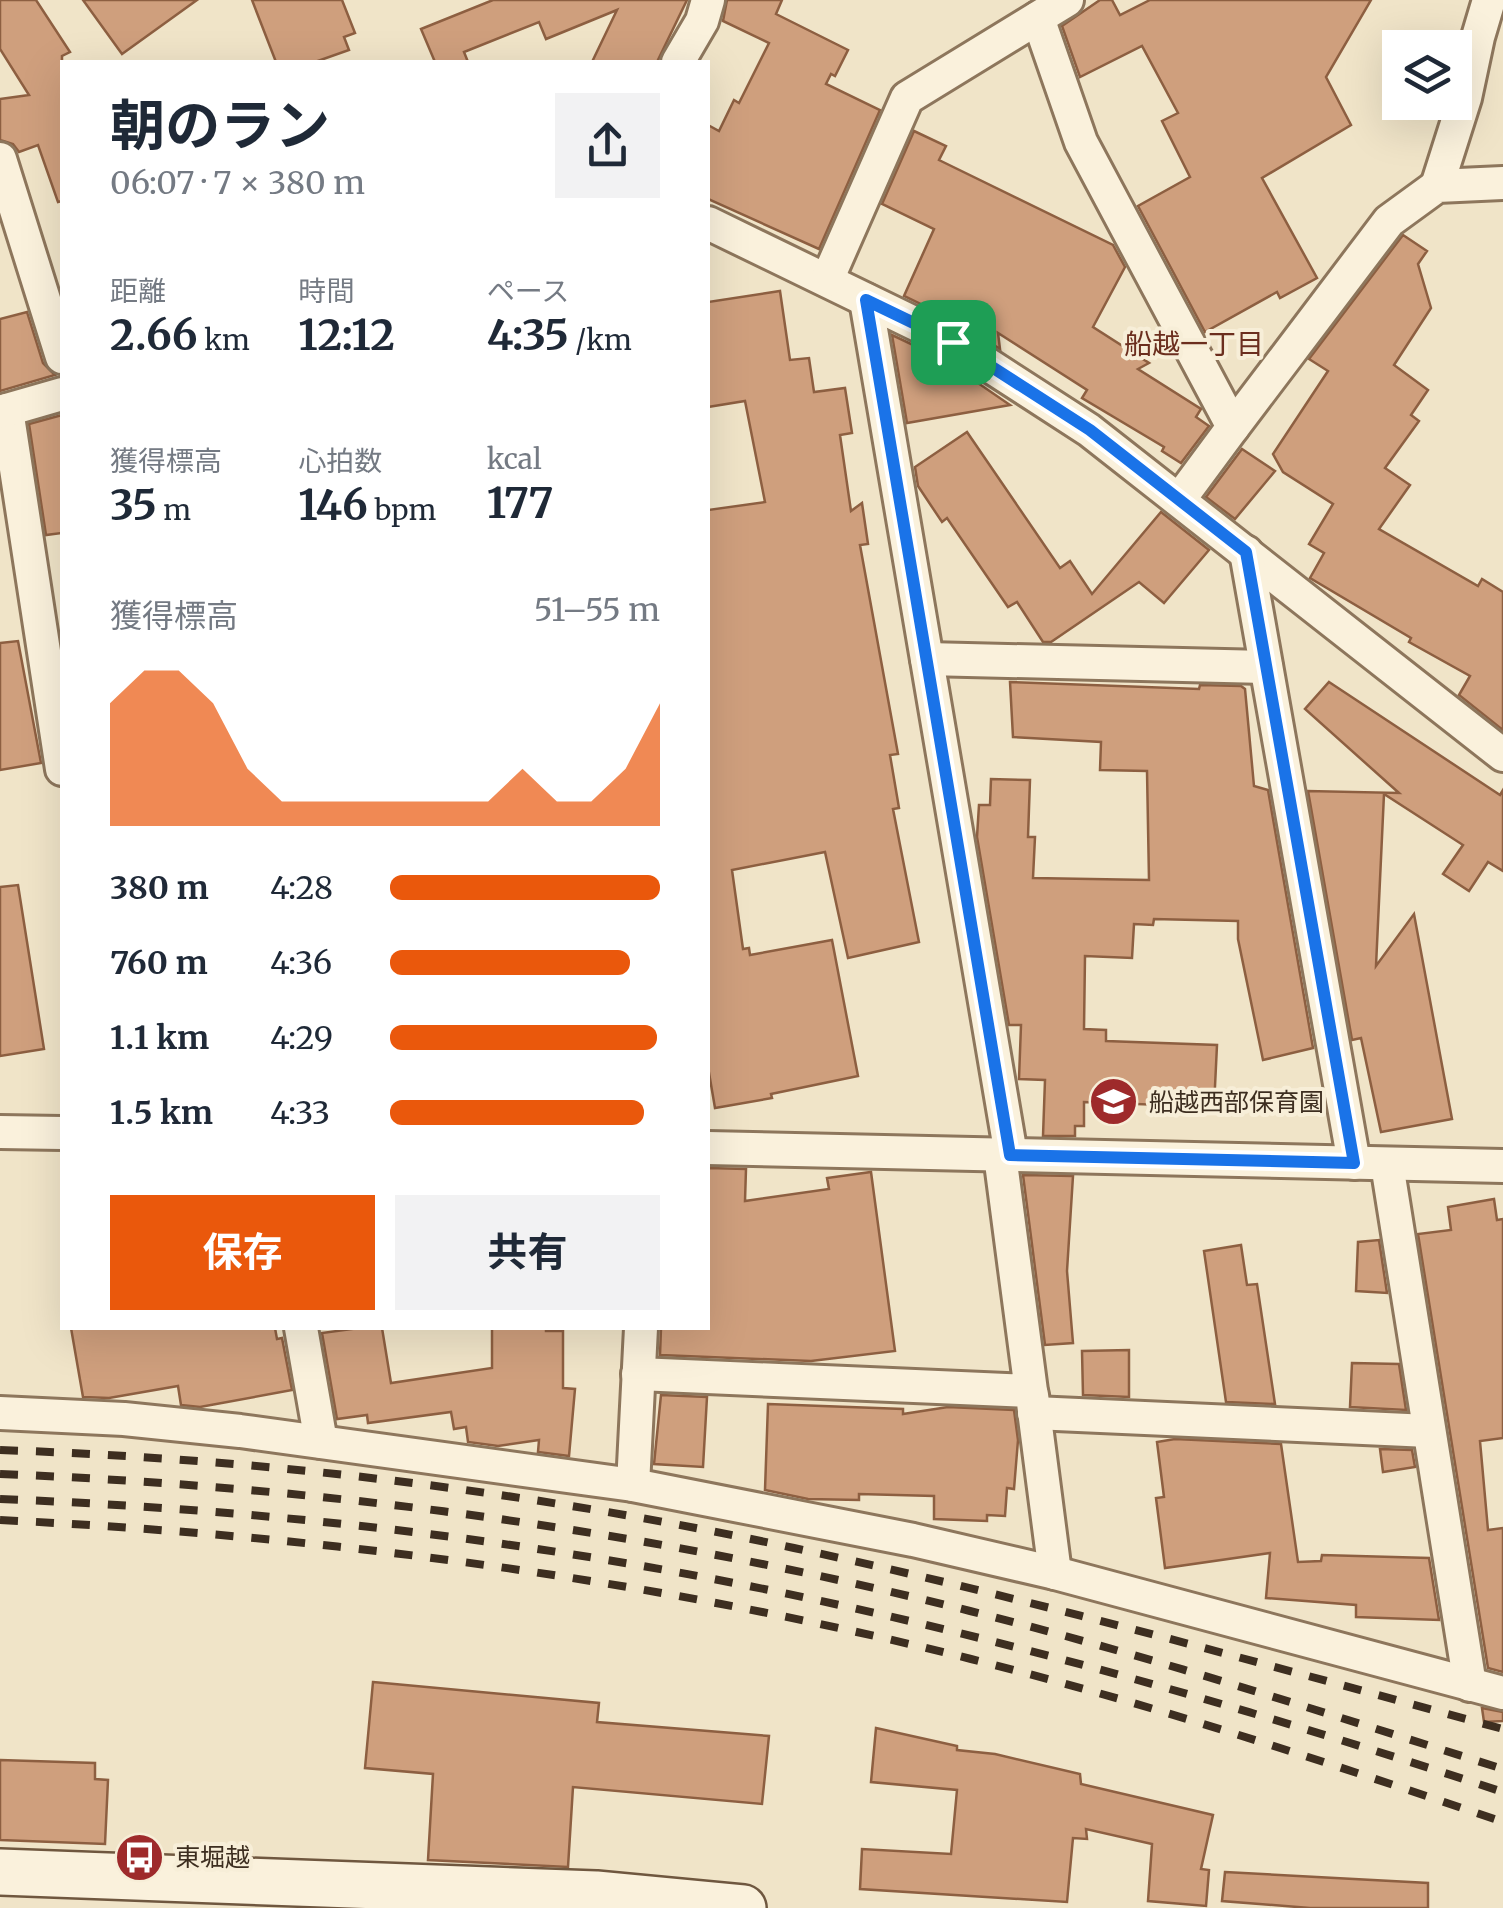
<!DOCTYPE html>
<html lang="ja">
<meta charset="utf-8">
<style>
body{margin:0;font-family:Merriweather,"Noto Sans JP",serif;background:#f2f2f3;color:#1f2937;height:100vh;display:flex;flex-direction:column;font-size:38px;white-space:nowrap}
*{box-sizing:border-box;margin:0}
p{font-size:32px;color:#747a83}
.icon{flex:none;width:55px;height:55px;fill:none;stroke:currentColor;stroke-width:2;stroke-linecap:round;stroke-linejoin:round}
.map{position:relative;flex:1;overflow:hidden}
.drawer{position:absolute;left:60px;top:60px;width:650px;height:1270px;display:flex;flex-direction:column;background:#fff;border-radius:0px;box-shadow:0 10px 40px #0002}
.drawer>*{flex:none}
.tools{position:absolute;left:1382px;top:30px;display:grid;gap:20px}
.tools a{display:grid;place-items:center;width:90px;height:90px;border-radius:0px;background:#fff;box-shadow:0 10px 40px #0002;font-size:50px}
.pin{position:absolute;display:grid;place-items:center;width:85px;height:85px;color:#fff;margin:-42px;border-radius:20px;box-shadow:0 5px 15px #0006}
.round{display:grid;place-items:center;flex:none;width:105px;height:105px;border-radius:0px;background:#f2f2f3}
.headline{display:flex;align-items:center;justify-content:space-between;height:170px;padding:0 50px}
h1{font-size:55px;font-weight:700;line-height:75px}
.stats{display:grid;grid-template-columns:repeat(3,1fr);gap:15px;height:170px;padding:10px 50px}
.stats div{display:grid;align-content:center}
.stats b{font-size:42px;font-weight:700}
.stats small{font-size:28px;font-weight:400}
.stats p{font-size:28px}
.chart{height:280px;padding:20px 50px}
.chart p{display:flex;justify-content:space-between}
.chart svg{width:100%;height:180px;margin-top:10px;fill:#ea580c;opacity:.7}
.primary-button{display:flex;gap:20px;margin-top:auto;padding:20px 50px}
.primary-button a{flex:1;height:115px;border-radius:0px;background:#ea580c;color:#fff;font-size:40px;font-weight:700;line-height:115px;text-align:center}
.primary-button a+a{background:#f2f2f3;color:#1f2937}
ul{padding:0 50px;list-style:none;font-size:32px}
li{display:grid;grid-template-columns:160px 120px 1fr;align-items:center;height:75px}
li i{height:25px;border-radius:12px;background:#ea580c}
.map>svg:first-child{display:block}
.building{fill:#cf9f7d;stroke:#8d5f41;stroke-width:2.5}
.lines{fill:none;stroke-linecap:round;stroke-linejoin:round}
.street-casing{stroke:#8d765c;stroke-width:38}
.secondary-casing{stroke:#6f573f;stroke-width:50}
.street{stroke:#faf1dc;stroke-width:32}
.secondary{stroke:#faf1dc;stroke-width:45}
.rail{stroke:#3d2e20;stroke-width:8;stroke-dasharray:18 18;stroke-linecap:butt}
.route-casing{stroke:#fff;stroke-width:20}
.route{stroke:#1a73e8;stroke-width:12}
.labels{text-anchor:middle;stroke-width:8;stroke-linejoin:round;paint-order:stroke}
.poi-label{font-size:25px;fill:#3d2e20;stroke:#f7eed8;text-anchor:start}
.neighbourhood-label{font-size:28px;fill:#6b2e1e;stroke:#f7eed8}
</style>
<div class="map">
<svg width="1503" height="1908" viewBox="0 0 1503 1908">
<rect width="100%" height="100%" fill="#f0e4c8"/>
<g class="building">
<path d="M 0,0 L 36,0 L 70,52 L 62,56 L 62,201 L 58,202 L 38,145 L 19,152 L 13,144 L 0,140 L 0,99 L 29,95 L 0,49 Z"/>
<path d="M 83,0 L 197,0 L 122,54 Z"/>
<path d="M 252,0 L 342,0 L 355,33 L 344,37 L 349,50 L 315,62 L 276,62 Z"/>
<path d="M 493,0 L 687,0 L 657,62 L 592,62 L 617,10 L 546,39 L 539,22 L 464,52 L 468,62 L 435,62 L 421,29 Z"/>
<path d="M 727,0 L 782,0 L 776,14 L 848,50 L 835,76 L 831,74 L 826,84 L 880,110 L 819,249 L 708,199 L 708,125 L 719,131 L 734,100 L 739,103 L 769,43 L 723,21 Z"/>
<path d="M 1100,0 L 1112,0 L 1120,15 L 1150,0 L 1371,0 L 1326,77 L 1351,125 L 1262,178 L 1317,278 L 1280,298 L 1277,292 L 1205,332 L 1138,206 L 1190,177 L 1162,121 L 1178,113 L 1142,46 L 1080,77 L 1062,26 Z"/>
<path d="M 914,131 L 946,146 L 939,160 L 1113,245 L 1125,267 L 1093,327 L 1149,363 L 1138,369 L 1201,409 L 1196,417 L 1209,426 L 1181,463 L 1162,451 L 1164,447 L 1082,398 L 1087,390 L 998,333 L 1000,349 L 962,324 L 904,296 L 934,229 L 882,204 Z"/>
<path d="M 1403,235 L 1427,251 L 1418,264 L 1431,308 L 1394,365 L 1428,390 L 1411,415 L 1419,421 L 1385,468 L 1410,485 L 1379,529 L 1478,586 L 1482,579 L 1503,592 L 1503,730 L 1459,695 L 1470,676 L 1409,642 L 1411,638 L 1310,578 L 1324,553 L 1309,544 L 1333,504 L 1283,472 L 1273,454 L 1328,371 L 1309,359 Z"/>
<path d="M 780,291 L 790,360 L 809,358 L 814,392 L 845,388 L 852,433 L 840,435 L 851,511 L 862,503 L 868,544 L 860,545 L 898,754 L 890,755 L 899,808 L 893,809 L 919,942 L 848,958 L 825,852 L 732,870 L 743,949 L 749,948 L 750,955 L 832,940 L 858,1076 L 771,1094 L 772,1098 L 715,1108 L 708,1067 L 708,510 L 765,502 L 745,401 L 708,407 L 708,302 Z"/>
<path d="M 27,312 L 43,363 L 55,375 L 0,391 L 0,319 Z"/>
<path d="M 892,335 L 943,359 L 1010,405 L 907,423 Z"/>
<path d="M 62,415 L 62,533 L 46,535 L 29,424 Z"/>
<path d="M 967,432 L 1060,568 L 1070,561 L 1092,594 L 1161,512 L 1209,550 L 1164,603 L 1139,582 L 1051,642 L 1043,642 L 1017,602 L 1008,607 L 947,518 L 942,522 L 918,486 L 915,467 Z"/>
<path d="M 1242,449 L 1275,471 L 1235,519 L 1206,497 Z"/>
<path d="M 18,641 L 41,763 L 0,770 L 0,643 Z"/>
<path d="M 1010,682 L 1199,689 L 1200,685 L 1241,686 L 1245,689 L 1254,786 L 1268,790 L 1313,1048 L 1263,1060 L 1238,939 L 1238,921 L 1154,919 L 1153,925 L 1134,924 L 1132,958 L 1085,956 L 1084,1029 L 1106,1030 L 1106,1041 L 1217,1045 L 1214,1107 L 1084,1102 L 1084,1126 L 1075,1126 L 1075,1136 L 1043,1136 L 1045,1080 L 1019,1079 L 1021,1025 L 1009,1025 L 977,837 L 979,805 L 990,805 L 991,779 L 1030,780 L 1028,837 L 1035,837 L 1033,878 L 1149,880 L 1147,771 L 1100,770 L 1101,742 L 1013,737 Z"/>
<path d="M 1329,682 L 1500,795 L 1503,790 L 1503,871 L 1488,862 L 1469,891 L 1443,874 L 1463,845 L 1384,794 L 1376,966 L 1414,914 L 1452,1119 L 1381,1132 L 1361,1038 L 1352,1040 L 1308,791 L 1399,793 L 1305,709 Z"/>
<path d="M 18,885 L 44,1049 L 0,1056 L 0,887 Z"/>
<path d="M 708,1168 L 746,1169 L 745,1201 L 829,1189 L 827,1178 L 871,1172 L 895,1351 L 811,1361 L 660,1355 L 661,1328 L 708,1328 Z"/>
<path d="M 1023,1175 L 1073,1176 L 1067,1271 L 1073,1343 L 1045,1345 Z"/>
<path d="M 1494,1199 L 1497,1220 L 1503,1219 L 1503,1438 L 1480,1441 L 1488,1530 L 1503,1528 L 1503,1672 L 1488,1668 L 1418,1234 L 1451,1230 L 1448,1207 Z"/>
<path d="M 1379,1240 L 1387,1293 L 1356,1291 L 1358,1242 Z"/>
<path d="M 1241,1245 L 1247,1285 L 1257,1284 L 1275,1404 L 1226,1402 L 1204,1251 Z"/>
<path d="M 71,1328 L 275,1328 L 277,1339 L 282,1338 L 292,1390 L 200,1407 L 181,1405 L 178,1386 L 109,1398 L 83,1397 Z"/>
<path d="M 359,1328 L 382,1328 L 391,1383 L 492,1368 L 492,1328 L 546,1328 L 546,1331 L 563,1331 L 563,1388 L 575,1389 L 569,1456 L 538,1452 L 539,1440 L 498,1446 L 468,1442 L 466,1427 L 454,1429 L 451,1412 L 368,1423 L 367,1415 L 337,1419 L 322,1333 Z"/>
<path d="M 1129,1350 L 1129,1397 L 1083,1395 L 1082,1351 Z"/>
<path d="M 1352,1363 L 1399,1364 L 1406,1410 L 1350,1407 Z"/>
<path d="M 661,1395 L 707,1397 L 703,1467 L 654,1464 Z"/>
<path d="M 768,1404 L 903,1409 L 903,1414 L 948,1407 L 1014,1410 L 1018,1440 L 1014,1489 L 1007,1488 L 1005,1516 L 987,1515 L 987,1521 L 934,1519 L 934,1496 L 859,1494 L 859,1500 L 808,1499 L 765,1490 Z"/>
<path d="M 1175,1439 L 1281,1444 L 1298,1562 L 1321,1561 L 1322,1555 L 1429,1558 L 1439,1620 L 1356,1617 L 1356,1605 L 1266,1598 L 1270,1553 L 1165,1568 L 1156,1498 L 1164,1497 L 1157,1442 Z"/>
<path d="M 1380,1449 L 1412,1450 L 1415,1467 L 1383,1472 Z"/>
<path d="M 373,1682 L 599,1703 L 597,1722 L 769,1736 L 762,1804 L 573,1787 L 568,1867 L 428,1860 L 433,1774 L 365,1768 Z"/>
<path d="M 1482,1708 L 1503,1712 L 1503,1721 L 1484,1722 Z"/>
<path d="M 876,1728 L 957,1746 L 957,1750 L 995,1754 L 1080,1774 L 1081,1784 L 1213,1815 L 1201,1869 L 1209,1870 L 1206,1906 L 1148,1901 L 1152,1844 L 1086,1829 L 1087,1839 L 1073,1838 L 1067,1902 L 860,1889 L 862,1849 L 951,1854 L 957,1790 L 871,1782 Z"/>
<path d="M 0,1760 L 95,1763 L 95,1779 L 108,1780 L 105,1844 L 0,1840 Z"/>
<path d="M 1225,1872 L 1428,1883 L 1428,1908 L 1310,1908 L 1222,1901 Z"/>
</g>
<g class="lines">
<defs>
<g id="street">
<path d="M 1038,18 L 1081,142 L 1233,427 L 1179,500"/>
<path d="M 678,62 L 702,21 L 708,0"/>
<path d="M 0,159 L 62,357"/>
<path d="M 1437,186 L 1465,98 L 1478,37 L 1489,0"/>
<path d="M 708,223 L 953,342 L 1089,430 L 1503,755"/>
<path d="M 827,280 L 907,98 L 1067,0"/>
<path d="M 866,300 L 1011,1155"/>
<path d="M 7,410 L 62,769"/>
<path d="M 0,412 L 62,394"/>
<path d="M 1233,427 L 1389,221 L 1437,186 L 1503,183"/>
<path d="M 1246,552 L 1354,1163"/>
<path d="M 927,659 L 1266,667"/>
<path d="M 0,1132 L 62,1133"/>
<path d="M 708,1148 L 1503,1166"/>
<path d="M 1387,1164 L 1470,1685"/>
<path d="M 301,1328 L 321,1442"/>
<path d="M 638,1374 L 1031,1391 L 1000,1155"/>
<path d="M 1032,1395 L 1055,1573"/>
<path d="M 0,1413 L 124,1419 L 240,1431 L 633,1485 L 913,1540 L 1055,1573 L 1503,1693"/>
<path d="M 1034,1413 L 1429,1431"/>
<path d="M 633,1485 L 641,1328"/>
</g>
<path id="secondary" d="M 0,1872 L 596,1894 L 743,1908"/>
</defs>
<use href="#street" class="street-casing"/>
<use href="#secondary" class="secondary-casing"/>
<use href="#street" class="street"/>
<use href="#secondary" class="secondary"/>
<g class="rail">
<path d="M 0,1450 C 266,1459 534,1492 794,1548 C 1033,1599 1267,1665 1503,1729"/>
<path d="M 0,1474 C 327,1487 652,1531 970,1611 C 1150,1656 1326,1713 1503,1769"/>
<path d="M 0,1499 C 249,1509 499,1536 744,1585 C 1001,1636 1254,1710 1503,1792"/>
<path d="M 0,1520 C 327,1536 652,1579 971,1659 C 1151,1704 1327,1762 1503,1822"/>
</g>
</g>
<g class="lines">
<defs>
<path id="route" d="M 866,300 L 953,342 L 1090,430 L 1246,552 L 1354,1163 L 1010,1155 Z"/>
</defs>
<use href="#route" class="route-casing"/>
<use href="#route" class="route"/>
</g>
<defs>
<symbol id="school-disc" viewBox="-11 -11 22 22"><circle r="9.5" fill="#9e2a2b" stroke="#f7eed8"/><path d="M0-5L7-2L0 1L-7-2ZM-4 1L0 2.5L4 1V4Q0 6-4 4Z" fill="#fff"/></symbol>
<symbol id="bus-disc" viewBox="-11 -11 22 22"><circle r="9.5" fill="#9e2a2b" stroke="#f7eed8"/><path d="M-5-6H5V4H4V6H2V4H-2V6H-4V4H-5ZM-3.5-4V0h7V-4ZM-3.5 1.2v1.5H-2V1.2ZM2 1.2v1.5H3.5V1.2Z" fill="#fff"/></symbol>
</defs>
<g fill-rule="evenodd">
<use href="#school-disc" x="1086" y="1074" width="55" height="55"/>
<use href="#bus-disc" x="112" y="1830" width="55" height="55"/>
</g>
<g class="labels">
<g class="poi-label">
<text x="1149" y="1111">船越西部保育園</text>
<text x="175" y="1866">東堀越</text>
</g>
<g class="neighbourhood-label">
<text x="1194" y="354">船越一丁目</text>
</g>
</g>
</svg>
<div class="tools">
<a><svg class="icon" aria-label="layers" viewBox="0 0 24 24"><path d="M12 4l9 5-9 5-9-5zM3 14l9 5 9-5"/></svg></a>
</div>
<div class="pin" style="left:953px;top:342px;background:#1e9e55"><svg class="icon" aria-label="arrive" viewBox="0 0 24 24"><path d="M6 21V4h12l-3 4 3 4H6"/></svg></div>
<section class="drawer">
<div class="headline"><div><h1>朝のラン</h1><p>06:07 · 7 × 380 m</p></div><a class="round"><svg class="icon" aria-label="share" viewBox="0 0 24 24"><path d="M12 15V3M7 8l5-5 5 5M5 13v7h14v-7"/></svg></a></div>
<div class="stats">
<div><p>距離</p><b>2.66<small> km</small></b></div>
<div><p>時間</p><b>12:12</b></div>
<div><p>ペース</p><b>4:35<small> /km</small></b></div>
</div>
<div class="stats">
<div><p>獲得標高</p><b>35<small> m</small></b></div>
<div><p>心拍数</p><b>146<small> bpm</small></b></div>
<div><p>kcal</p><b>177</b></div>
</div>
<div class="chart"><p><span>獲得標高</span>51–55 m</p>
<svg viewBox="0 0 160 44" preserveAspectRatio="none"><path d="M0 44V14L10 6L20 6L30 14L40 30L50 38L60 38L70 38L80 38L90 38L100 38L110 38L120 30L130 38L140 38L150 30L160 14V44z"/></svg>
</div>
<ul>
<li><b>380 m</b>4:28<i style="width:100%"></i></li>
<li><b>760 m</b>4:36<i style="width:89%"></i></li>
<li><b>1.1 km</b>4:29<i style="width:99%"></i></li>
<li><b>1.5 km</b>4:33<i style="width:94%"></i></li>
</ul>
<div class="primary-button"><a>保存</a><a>共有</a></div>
</section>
</div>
